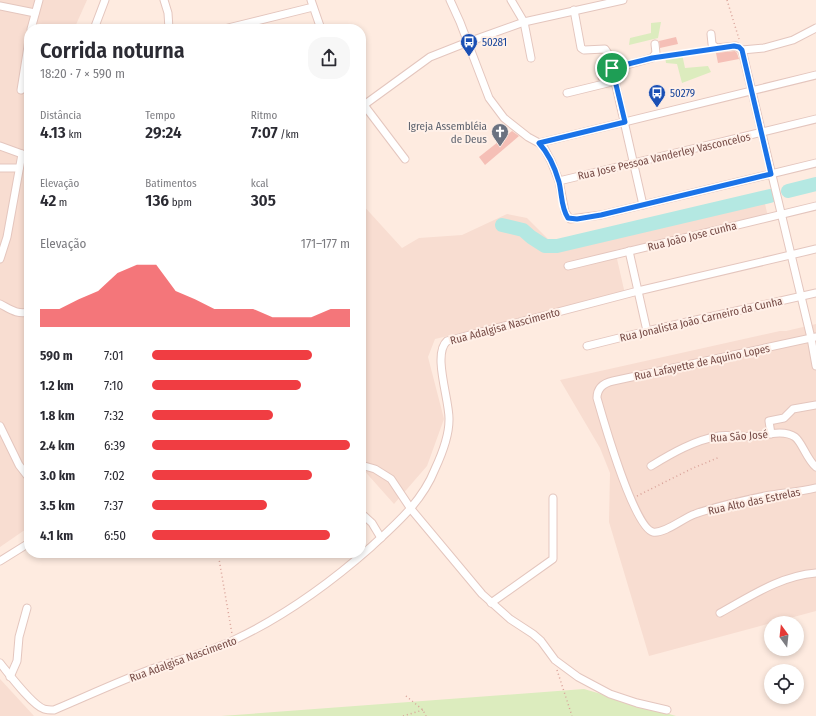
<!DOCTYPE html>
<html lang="pt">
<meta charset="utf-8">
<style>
body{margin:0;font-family:"Fira Sans Condensed",sans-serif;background:#f7f7f7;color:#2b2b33;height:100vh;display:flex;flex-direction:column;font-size:15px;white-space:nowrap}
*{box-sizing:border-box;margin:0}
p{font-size:13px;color:#7c7c81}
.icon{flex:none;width:22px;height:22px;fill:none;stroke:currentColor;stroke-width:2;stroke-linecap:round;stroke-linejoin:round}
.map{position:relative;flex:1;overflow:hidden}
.panel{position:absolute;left:24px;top:24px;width:342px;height:534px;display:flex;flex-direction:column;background:#fff;border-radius:16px;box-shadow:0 2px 6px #0003}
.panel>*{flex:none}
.needle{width:26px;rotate:345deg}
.controls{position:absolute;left:764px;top:616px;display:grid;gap:8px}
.controls a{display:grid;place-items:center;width:40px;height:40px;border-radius:50%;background:#fff;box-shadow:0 2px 6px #0003;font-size:20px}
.pin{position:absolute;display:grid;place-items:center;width:34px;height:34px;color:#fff;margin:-17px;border:2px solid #fff;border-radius:50%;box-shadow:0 1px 4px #0007}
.round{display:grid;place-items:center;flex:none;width:42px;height:42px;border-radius:16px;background:#f7f7f7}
.head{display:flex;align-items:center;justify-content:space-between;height:68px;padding:0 16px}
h1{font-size:22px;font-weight:600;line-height:30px}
.stats{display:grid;grid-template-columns:repeat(3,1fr);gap:6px;height:68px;padding:4px 16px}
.stats div{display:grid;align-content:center}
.stats b{font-size:17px;font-weight:600}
.stats small{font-size:11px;font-weight:400}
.stats p{font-size:11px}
.chart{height:112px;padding:8px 16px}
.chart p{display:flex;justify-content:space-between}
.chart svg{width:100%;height:72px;margin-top:4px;fill:#f03d42;opacity:.7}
ul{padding:0 16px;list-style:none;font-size:13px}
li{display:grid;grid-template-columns:64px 48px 1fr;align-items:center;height:30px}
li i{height:10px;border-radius:5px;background:#f03d42}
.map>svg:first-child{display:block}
.residential{fill:#f8ddd1}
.green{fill:#dcecbe}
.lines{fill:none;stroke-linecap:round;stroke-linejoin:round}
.river{stroke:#b4e8e2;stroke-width:14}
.building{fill:#f5bfb6}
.minor-casing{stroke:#e4c6be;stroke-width:9}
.path{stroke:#d9a299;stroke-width:1.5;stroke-dasharray:1 3;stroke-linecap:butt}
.minor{stroke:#fff;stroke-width:7}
.route-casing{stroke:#fff;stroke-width:8}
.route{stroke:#1a73e8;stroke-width:5}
.labels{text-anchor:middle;stroke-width:4;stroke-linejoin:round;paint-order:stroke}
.transit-label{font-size:11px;fill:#164399;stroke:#fff0e8;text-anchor:start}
.worship-label{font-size:11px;fill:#5b616d;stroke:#fff0e8;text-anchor:end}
.street-label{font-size:11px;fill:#764b46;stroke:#fff0e8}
</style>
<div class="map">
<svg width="816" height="716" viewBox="0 0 816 716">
<rect width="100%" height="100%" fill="#feebe0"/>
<g class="residential">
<path d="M 0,0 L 87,0 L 74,29 L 29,29 L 29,527 L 0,547 Z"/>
<path d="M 763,195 L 768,217 L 615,250 L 625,294 L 435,339 L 428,357 L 444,419 L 427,466 L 394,504 L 361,467 L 361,203 L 402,248 L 419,238 L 462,235 L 507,214 L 527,218 L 552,243 Z"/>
<path d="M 816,324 L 816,611 L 649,656 L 609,522 L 610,473 L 600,448 L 560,380 L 780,331 L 786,331 Z"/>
<path d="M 0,679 L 34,716 L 0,716 Z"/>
</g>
<g class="green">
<path d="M 661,22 L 658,38 L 629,45 L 630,38 L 651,33 L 651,23 Z"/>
<path d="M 682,54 L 685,68 L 708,66 L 711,72 L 682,83 L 677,64 L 666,63 L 665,56 Z"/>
<path d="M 584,689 L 676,716 L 221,716 Z"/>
</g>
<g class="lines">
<g class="river">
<path d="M 788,191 L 816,184"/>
<path d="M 502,225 L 523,230 L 531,237 L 545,246 L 557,246 L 770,196"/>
</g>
</g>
<g class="building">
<path d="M 676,37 L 678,44 L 660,48 L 659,41 Z"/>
<path d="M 735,51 L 737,53 L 739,59 L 718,63 L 716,53 Z"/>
<path d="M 607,67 L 609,78 L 598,80 L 596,69 Z"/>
<path d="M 512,131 L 519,136 L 485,165 L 479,157 Z"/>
</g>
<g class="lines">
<defs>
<g id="minor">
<path d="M 164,0 L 168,13 L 169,29"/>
<path d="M 311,0 L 321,29"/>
<path d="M 450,0 L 460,22 L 489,98 L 504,118 L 528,137 L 539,143 L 544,148 L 551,161 L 559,181 L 565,212 L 570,219 L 601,215 L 816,163"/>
<path d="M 511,0 L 524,22 L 531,58"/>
<path d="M 0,6 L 35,13"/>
<path d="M 574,10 L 581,48 L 584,50 L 605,49 L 609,55 L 643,205"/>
<path d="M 31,29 L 39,0"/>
<path d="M 94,29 L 105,0"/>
<path d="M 224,29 L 313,7"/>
<path d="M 711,34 L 712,44 L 716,48 L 736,46 L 742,50 L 764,48 L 793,40 L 816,28"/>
<path d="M 742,50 L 811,338 L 816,366"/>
<path d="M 612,69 L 652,58 L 656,53 L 655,44"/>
<path d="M 21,90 L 29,40"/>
<path d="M 567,93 L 616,81"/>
<path d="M 361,101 L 405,159"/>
<path d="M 364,105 L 430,57 L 468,42 L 524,22 L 623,0"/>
<path d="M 539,143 L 816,75"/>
<path d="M 0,146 L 22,154"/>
<path d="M 0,168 L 19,168"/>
<path d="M 559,181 L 816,119"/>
<path d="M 629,251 L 647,331"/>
<path d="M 0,259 L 7,237 L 22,154"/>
<path d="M 568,266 L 816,206"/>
<path d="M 0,304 C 10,309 17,315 29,312"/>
<path d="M 816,337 L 613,381 C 604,383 597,388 597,398 C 603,419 634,528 653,532 C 665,534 683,518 695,514 C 717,506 741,501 765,496 C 782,493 799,492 816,488"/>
<path d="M 587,346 L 647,331 L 816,293"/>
<path d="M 0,426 L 19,465 L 29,478"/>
<path d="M 771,434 L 769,421 L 784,418 L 793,409 L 816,405"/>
<path d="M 361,465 L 375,469 L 391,479 L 411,509 L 482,594 L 510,619 L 533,634 L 541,641 L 555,660 L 578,677 L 610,694 L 637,703 L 667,710"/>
<path d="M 651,466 C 672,453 695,440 719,436 C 730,434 742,438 753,436 C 765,435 784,429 795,437 C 802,442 807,460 816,467"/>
<path d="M 361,513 L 372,523 L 381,538"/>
<path d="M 0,561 L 29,543"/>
<path d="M 491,603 L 553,559 L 553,498"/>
<path d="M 720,613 C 751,596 780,576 816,573"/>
<path d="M 0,663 C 9,674 32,705 44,709 C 47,710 51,710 54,710 C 85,697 117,682 149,670 C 177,660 207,653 234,640 C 285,616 329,584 371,547 C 396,524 422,502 435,469 C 442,454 449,436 449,420 C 450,401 432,354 447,341 L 638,291 L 816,249"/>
<path d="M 10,677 L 17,661 L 19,637 L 27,608"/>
</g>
</defs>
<use href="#minor" class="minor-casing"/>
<g class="path">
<path d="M 727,0 L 739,39"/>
<path d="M 662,57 L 708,50"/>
<path d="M 637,496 L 693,468 L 720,457"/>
<path d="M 218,553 L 232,634"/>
<path d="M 557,670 L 572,716"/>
<path d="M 406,696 L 423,710 L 426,716"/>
<path d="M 403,716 L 423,710"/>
</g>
<use href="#minor" class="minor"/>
</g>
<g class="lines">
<defs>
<path id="route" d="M 734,46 L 739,47 L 742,50 L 771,174 L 601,215 L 577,219 L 568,218 C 561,208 562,194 559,182 C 555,168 549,154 539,143 L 625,122 L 612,68 L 652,58 Z"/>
</defs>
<use href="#route" class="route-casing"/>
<use href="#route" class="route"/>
</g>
<defs>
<symbol id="bus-pin" viewBox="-11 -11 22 30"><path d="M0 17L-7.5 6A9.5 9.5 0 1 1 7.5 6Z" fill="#1a4fb4" stroke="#fff0e8"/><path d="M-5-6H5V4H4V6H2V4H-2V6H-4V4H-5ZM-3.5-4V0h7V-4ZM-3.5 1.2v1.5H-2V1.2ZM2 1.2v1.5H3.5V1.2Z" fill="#fff"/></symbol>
<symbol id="church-pin" viewBox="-11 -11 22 30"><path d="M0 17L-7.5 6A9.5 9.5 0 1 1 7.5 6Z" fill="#6b7280" stroke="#fff0e8"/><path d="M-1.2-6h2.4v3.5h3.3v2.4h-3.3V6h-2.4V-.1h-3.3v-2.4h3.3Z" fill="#fff"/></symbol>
</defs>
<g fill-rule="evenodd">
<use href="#bus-pin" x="459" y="32" width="20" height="27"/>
<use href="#bus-pin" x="647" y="83" width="20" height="27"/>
<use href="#church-pin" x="490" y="122" width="20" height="27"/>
</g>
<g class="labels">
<g class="transit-label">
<text x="482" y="46">50281</text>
<text x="670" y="97">50279</text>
</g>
<g class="worship-label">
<text x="487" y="130">Igreja Assembléia<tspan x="487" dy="13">de Deus</tspan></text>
</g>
<g class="street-label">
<text transform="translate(664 156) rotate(-13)" y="4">Rua Jose Pessoa Vanderley Vasconcelos</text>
<text transform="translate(692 236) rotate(-14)" y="4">Rua João Jose cunha</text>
<text transform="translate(701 319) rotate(-13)" y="4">Rua Jonalista João Carneiro da Cunha</text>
<text transform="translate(505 326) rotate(-15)" y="4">Rua Adalgisa Nascimento</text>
<text transform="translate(702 362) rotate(-12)" y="4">Rua Lafayette de Aquino Lopes</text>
<text transform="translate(739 436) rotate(-4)" y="4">Rua São José</text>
<text transform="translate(754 501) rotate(-12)" y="4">Rua Alto das Estrelas</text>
<text transform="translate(183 659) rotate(-20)" y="4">Rua Adalgisa Nascimento</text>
</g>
</g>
</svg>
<div class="controls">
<a><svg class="needle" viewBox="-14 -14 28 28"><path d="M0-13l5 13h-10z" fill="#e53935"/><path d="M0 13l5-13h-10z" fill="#7c7c81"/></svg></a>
<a><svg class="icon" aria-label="locate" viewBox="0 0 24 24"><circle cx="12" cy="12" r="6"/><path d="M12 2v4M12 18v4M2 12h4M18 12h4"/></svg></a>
</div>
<div class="pin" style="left:612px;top:68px;background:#1e9e55"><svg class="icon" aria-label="arrive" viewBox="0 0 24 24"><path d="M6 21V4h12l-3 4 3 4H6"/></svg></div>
<section class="panel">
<div class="head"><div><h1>Corrida noturna</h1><p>18:20 · 7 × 590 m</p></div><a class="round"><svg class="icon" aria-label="share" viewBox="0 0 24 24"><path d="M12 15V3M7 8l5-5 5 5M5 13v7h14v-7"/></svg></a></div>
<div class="stats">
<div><p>Distância</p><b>4.13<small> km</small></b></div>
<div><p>Tempo</p><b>29:24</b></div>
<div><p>Ritmo</p><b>7:07<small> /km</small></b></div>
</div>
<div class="stats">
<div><p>Elevação</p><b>42<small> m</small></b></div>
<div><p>Batimentos</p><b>136<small> bpm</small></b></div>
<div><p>kcal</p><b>305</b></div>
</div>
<div class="chart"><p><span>Elevação</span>171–177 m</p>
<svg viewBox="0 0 160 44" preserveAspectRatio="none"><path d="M0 44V33L10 33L20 27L30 22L40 11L50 6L60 6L70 22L80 27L90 33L100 33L110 33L120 38L130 38L140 38L150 33L160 33V44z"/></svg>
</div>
<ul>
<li><b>590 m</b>7:01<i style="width:81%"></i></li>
<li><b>1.2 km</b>7:10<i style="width:75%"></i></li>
<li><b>1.8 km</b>7:32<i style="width:61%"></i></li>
<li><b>2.4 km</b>6:39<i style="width:100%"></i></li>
<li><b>3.0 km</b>7:02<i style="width:81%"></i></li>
<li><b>3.5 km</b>7:37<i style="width:58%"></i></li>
<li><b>4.1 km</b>6:50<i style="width:90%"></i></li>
</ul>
</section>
</div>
